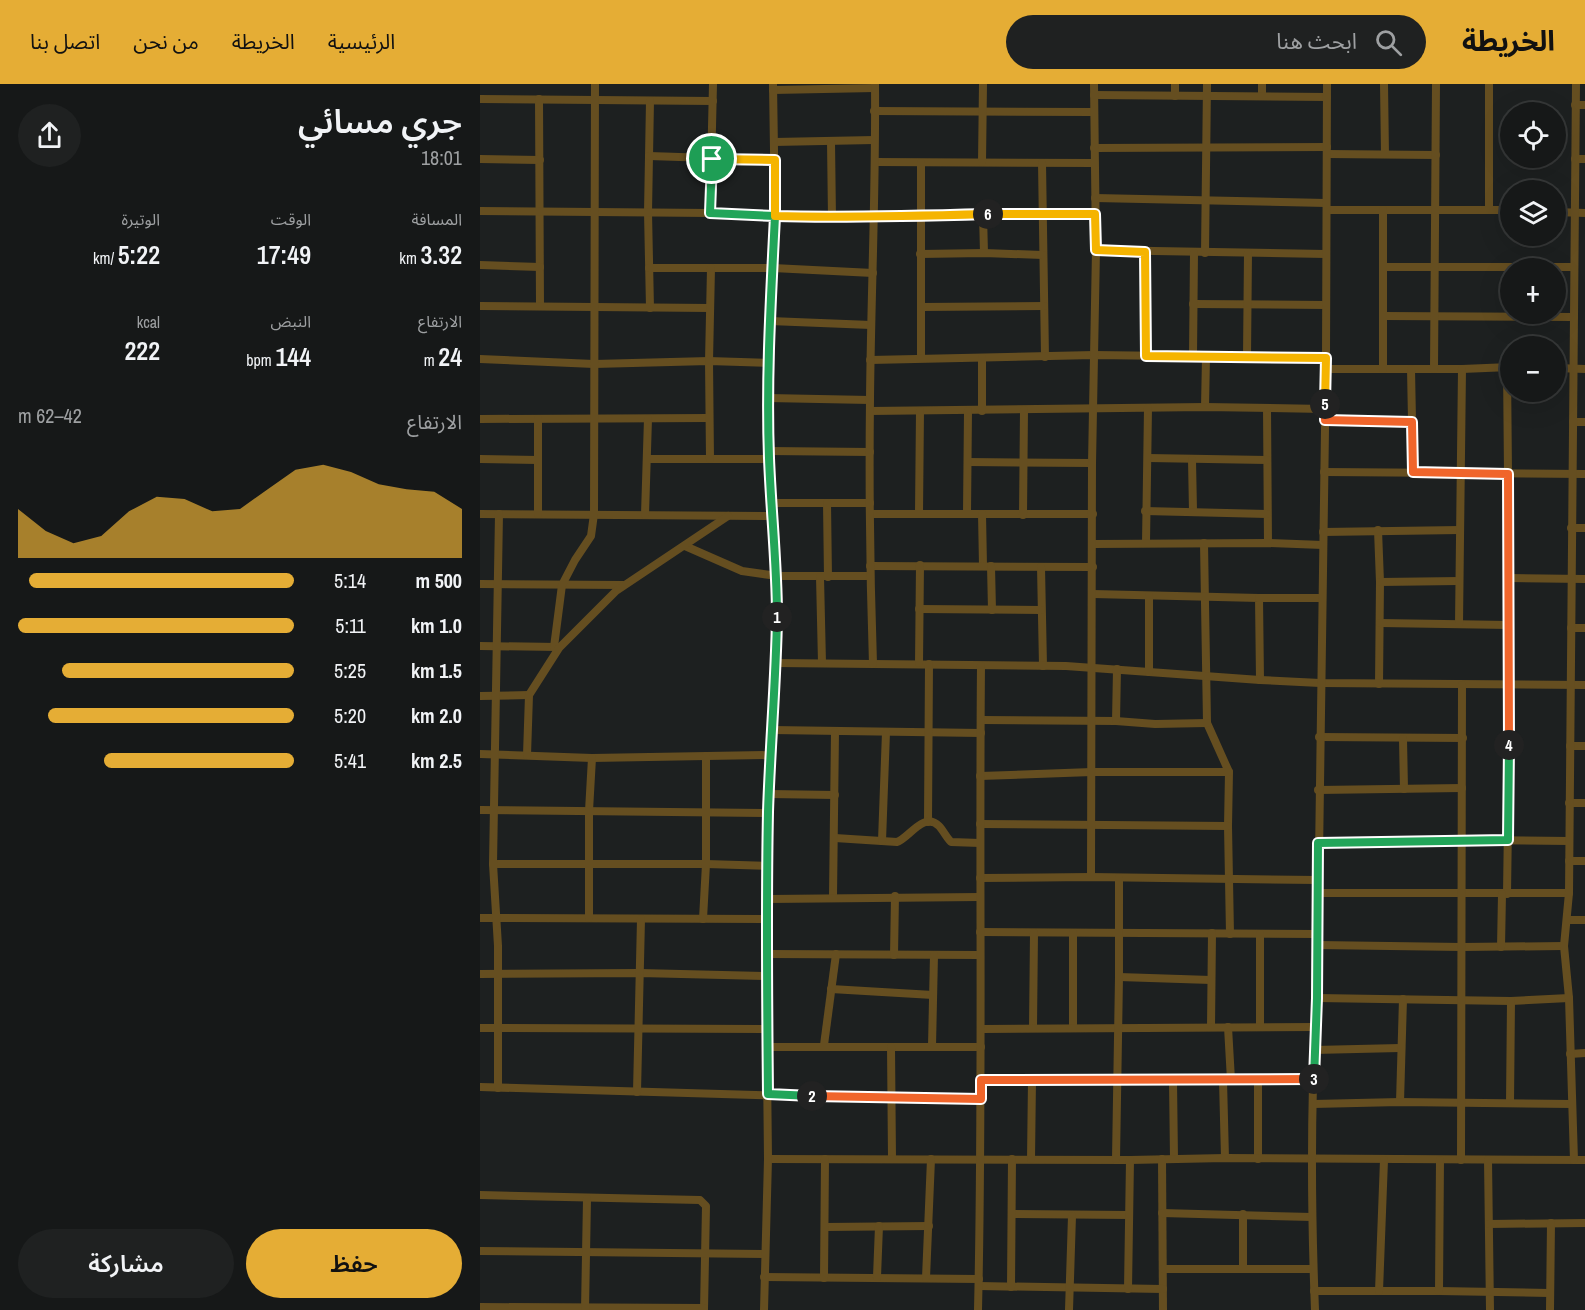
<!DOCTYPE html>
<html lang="ar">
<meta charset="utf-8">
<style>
body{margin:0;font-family:"Archivo Narrow","Noto Sans Arabic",sans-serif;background:#1f2121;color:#f1f3f6;direction:rtl;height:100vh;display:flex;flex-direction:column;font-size:22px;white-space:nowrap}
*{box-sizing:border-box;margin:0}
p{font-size:20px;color:#9ea0a2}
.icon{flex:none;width:33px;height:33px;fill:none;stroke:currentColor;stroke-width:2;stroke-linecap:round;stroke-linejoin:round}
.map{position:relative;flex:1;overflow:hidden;direction:ltr}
.details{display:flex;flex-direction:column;background:#161818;width:480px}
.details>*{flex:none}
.buttons{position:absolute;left:1020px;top:18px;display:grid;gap:12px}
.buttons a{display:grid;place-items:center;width:66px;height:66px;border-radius:50%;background:#161818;box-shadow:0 6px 24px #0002,0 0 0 2px #353737;font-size:30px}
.pin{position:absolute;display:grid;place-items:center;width:51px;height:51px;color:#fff;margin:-26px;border:3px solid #fff;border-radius:50%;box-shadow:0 2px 6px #0007}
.km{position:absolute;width:30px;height:30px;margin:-15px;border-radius:50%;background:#222;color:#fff;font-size:16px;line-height:30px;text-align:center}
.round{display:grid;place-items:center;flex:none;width:63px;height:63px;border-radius:32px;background:#1f2121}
.head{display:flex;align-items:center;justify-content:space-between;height:102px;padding:0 18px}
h1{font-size:33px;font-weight:600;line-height:45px}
.stats{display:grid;grid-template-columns:repeat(3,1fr);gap:9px;height:102px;padding:6px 18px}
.stats div{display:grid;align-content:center}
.stats b{font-size:26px;font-weight:600}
.stats small{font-size:16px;font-weight:400}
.stats p{font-size:16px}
.chart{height:168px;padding:12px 18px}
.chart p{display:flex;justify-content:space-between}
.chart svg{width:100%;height:108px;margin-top:6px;fill:#e5ad35;opacity:.7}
.cta{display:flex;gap:12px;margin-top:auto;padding:12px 18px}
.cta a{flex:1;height:69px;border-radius:36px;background:#e5ad35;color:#111;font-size:24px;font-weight:600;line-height:69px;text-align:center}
.cta a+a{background:#1f2121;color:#f1f3f6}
ul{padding:0 18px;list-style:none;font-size:20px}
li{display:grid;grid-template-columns:96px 72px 1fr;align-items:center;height:45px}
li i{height:15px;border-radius:8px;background:#e5ad35}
header{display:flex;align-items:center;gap:36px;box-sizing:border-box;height:84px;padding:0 30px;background:#e5ad35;color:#111}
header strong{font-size:28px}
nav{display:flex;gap:33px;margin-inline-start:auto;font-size:21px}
.search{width:420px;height:54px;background:#1f2121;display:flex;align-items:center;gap:15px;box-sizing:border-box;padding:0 21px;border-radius:33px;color:#9ea0a2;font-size:22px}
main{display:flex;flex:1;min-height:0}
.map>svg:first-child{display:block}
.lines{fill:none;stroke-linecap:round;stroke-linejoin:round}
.minor{stroke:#654e20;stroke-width:8}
.split-1-casing{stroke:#fff;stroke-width:12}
.split-2-casing{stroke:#fff;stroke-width:12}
.split-3-casing{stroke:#fff;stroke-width:12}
.split-4-casing{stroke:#fff;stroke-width:12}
.split-5-casing{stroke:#fff;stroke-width:12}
.split-6-casing{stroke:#fff;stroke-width:12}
.split-7-casing{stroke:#fff;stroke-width:12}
.split-1{stroke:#22a559;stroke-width:8}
.split-2{stroke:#22a559;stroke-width:8}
.split-3{stroke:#f0652b;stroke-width:8}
.split-4{stroke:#22a559;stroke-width:8}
.split-5{stroke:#f0652b;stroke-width:8}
.split-6{stroke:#f5b400;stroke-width:8}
.split-7{stroke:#f5b400;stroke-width:8}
</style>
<header>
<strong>الخريطة</strong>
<div class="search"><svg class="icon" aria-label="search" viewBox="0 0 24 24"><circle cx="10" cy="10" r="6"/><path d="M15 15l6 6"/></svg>ابحث هنا</div>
<nav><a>الرئيسية</a><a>الخريطة</a><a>من نحن</a><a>اتصل بنا</a></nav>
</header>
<main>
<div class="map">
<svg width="1105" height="1226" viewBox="0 0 1105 1226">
<rect width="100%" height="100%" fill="#1d2020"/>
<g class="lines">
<g class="minor">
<path d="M 695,0 L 695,12"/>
<path d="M 782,0 L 782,12"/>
<path d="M 904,0 L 905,70"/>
<path d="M 293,6 L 395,4"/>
<path d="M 614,11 L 847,13"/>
<path d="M 0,15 L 233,17"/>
<path d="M 59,15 L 60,222"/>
<path d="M 170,17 L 168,128 L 170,224"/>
<path d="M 1095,21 L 1105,21"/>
<path d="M 394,27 L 613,28"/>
<path d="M 294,58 L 394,56"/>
<path d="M 351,58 L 352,134"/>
<path d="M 614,64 L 847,63"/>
<path d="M 847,70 L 956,71"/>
<path d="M 169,72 L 295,76"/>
<path d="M 0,75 L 60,76"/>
<path d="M 1095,75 L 1105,75"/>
<path d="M 395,78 L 614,79"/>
<path d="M 502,78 L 503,0"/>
<path d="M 562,79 L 565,273"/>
<path d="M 615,114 L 846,119"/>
<path d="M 1009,125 L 1009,0"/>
<path d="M 847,126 L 1030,126"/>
<path d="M 0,127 L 230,129 L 352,134 L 440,131 L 615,130"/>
<path d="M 1076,128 L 1105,129"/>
<path d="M 230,129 L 233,0"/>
<path d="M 503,130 L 504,169"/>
<path d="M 616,166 L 846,170"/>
<path d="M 665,168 L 666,272"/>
<path d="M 725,169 L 727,0"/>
<path d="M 440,170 L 504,169 L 563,171"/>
<path d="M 0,181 L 60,183"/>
<path d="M 903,183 L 1094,183"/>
<path d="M 169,184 L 293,184 L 393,189"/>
<path d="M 713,220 L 846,221"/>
<path d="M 0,222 L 230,224"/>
<path d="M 441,223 L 564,222"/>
<path d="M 903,232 L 1094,233"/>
<path d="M 290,237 L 391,241"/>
<path d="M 713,272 L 714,169"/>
<path d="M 441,273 L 441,79"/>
<path d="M 767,273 L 768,169"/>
<path d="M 0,275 L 114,280 L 229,277 L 288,279"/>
<path d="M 390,276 L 614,271 L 846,274"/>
<path d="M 1027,283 L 1030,600 L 1027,810"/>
<path d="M 1076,284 L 1105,285"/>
<path d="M 846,285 L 982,285 L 1030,283"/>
<path d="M 903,285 L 903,126"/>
<path d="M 931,285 L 933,388"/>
<path d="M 954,285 L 956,0"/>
<path d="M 288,314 L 390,316"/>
<path d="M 725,323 L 726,273"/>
<path d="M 787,324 L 788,459"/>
<path d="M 390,327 L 725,323 L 845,325"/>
<path d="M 502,327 L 502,274"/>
<path d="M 0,335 L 229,334"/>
<path d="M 845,336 L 932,338"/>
<path d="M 1093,338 L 1105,338"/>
<path d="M 289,367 L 390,368"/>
<path d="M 668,374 L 787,376"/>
<path d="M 0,375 L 58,376"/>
<path d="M 168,375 L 289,375"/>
<path d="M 230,375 L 229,277 L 231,184"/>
<path d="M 712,376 L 713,427"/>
<path d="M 488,378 L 612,379"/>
<path d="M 844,388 L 1105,390"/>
<path d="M 291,419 L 390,419"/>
<path d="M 347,419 L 348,493"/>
<path d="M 665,427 L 787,430"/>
<path d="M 439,429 L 440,327"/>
<path d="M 487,429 L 488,327"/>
<path d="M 0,430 L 292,432"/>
<path d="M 58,430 L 58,335"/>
<path d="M 390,430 L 613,430"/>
<path d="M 502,430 L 503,482"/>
<path d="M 165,431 L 168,335"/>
<path d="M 543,431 L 544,326"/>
<path d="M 1091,444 L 1105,444"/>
<path d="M 898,446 L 900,498 L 899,600"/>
<path d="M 843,448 L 980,446"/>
<path d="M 666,459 L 668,324"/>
<path d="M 724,459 L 727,639 L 749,688 L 748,742 L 750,850"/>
<path d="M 613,460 L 788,459 L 843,461"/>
<path d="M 205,462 L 262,487 L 297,492 L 390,492"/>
<path d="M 390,482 L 613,483"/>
<path d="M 511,482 L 512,526"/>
<path d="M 561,483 L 563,582"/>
<path d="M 340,493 L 342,579"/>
<path d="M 1029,494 L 1105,495"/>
<path d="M 900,498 L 979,497"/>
<path d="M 0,500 L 143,501"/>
<path d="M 613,510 L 779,514 L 780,596"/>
<path d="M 779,514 L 842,514"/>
<path d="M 439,525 L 561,526"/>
<path d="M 900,539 L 1029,541"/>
<path d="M 979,540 L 982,285"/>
<path d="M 1091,544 L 1105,544"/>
<path d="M 0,562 L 78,563"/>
<path d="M 74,563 L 82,501 L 95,476 L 111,452 L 114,430 L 115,0"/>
<path d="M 296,579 L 586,582 L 780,596 L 840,599 L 1105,601"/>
<path d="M 439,579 L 440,481"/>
<path d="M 393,580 C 390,492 389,403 390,315 C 391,210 396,105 395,0"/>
<path d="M 669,588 L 669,512"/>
<path d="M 0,612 L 49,611"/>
<path d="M 501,636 L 636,637 L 675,640 L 727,639"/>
<path d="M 636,637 L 637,585"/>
<path d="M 292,646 L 501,649"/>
<path d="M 839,653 L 983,654"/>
<path d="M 923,655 L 924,705"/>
<path d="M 1090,662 L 1105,662"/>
<path d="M 0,670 L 112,674 L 291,671"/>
<path d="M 47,671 L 49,611 L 79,564 L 136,507 L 248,432"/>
<path d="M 500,692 L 612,688 L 749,688"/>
<path d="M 838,706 L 982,704"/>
<path d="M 289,710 L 355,711"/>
<path d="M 1089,719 L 1105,719"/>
<path d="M 0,726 L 288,729"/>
<path d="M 448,738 L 449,580"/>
<path d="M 500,740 L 748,742"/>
<path d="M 355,754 L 417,758 C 429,754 444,727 459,742 C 463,746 466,753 471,758 L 500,759"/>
<path d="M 402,757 L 406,648"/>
<path d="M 838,759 L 982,756 L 1089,757"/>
<path d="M 1089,777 L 1105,777"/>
<path d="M 13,780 L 226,780 L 288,782"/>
<path d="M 611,793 L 612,379 L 616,166 L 614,0"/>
<path d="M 500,794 L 611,793 L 837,796"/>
<path d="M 838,809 L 1089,809"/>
<path d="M 353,813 L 355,648"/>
<path d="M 288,815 L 500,813"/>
<path d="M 0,834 L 287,835"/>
<path d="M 109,834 L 109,727 L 112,674"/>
<path d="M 223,835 L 226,780 L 226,672"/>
<path d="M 1087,836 L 1105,836"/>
<path d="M 500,848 L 837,850"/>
<path d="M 780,850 L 780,943"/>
<path d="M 837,861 L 982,863 L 1084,862"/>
<path d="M 1021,863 L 1022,810"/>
<path d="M 287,870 L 500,871"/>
<path d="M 414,871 L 415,812"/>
<path d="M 0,890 L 160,889 L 286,892"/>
<path d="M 639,893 L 731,896"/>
<path d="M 351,905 L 453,911"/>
<path d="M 837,914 L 1031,917 L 1089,914"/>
<path d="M 731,943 L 732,849"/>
<path d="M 748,943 L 751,996"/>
<path d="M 0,944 L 287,945"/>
<path d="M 553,944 L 554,849"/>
<path d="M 593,944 L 593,849"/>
<path d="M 502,945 L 835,943"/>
<path d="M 344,961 L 356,870"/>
<path d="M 452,962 L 454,871"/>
<path d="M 288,963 L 501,963"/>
<path d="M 411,963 L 412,1075"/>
<path d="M 834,966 L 920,964"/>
<path d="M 1090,970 L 1105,969"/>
<path d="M 501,996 L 834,995"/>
<path d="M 743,996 L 745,1074"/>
<path d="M 778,996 L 778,1075"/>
<path d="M 693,997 L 694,1075"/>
<path d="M 0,1003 L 412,1015 L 500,1015"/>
<path d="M 18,1004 L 18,862 L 13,780 L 19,430"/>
<path d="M 157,1008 L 161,835"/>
<path d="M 920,1018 L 923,915"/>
<path d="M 1030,1019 L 1031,917"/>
<path d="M 833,1020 L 920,1018 L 1092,1020"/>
<path d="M 288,1075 L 650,1076 L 745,1074 L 1105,1076"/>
<path d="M 551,1075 L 552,996"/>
<path d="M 636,1075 L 639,893 L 639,794"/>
<path d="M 682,1075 L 683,1226"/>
<path d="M 981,1076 L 982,601"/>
<path d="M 1008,1076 L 1010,1226"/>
<path d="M 1094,1076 L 1089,914 L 1084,862 L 1089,809 L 1096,0"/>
<path d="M 0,1111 L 220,1116 L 226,1122 L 224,1226"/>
<path d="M 682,1129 L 832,1133"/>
<path d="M 532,1130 L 649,1131"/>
<path d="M 763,1130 L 763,1185"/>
<path d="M 1009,1140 L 1105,1139"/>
<path d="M 345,1143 L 449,1142"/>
<path d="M 0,1167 L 284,1170"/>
<path d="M 683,1185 L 833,1185"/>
<path d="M 284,1193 L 499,1195"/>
<path d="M 397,1193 L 399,1142"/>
<path d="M 344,1194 L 345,1075"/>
<path d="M 446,1194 L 451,1075"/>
<path d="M 499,1202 L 683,1205"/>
<path d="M 531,1203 L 532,1075"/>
<path d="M 648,1205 L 650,1076"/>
<path d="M 834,1207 L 959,1207 L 1069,1209"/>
<path d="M 899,1207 L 904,1076"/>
<path d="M 959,1207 L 960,1076"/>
<path d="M 0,1223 L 224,1224"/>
<path d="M 105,1226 L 107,1115"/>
<path d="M 284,1226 L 288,1075 L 286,892 L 288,729 L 296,579 L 297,492 L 289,375 L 288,279 L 295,132 L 293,0"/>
<path d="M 498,1226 C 503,1011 499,797 501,582"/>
<path d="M 589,1226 L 592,1132"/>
<path d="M 835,1226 C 831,1122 830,1018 837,914 L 846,274 L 847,0"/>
<path d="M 1070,1226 L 1071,1139"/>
</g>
</g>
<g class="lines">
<defs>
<path id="split-1" d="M 232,75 L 230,129 L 295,132 C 291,213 286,293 289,374 C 291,427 297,480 297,533"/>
<path id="split-2" d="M 297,533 C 296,598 290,663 288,728 C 286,822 287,916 288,1010 L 332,1012"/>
<path id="split-3" d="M 332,1012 L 501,1015 L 501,996 L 834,995"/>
<path id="split-4" d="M 834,995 L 837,914 L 838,759 L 1028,756 L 1029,661"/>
<path id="split-5" d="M 845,320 L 845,336 L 932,338 L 933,388 L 1028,390 L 1029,661"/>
<path id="split-6" d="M 508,130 L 615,130 L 616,166 L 665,168 L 666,272 L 846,274 L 845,320"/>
<path id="split-7" d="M 232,75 L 295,76 L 295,132 C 366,134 437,132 508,130"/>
</defs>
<use href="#split-1" class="split-1-casing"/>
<use href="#split-2" class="split-2-casing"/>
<use href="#split-3" class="split-3-casing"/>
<use href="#split-4" class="split-4-casing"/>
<use href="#split-5" class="split-5-casing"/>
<use href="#split-6" class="split-6-casing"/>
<use href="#split-7" class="split-7-casing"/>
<use href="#split-1" class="split-1"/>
<use href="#split-2" class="split-2"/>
<use href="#split-3" class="split-3"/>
<use href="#split-4" class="split-4"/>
<use href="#split-5" class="split-5"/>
<use href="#split-6" class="split-6"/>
<use href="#split-7" class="split-7"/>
</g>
</svg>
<div class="buttons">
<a><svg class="icon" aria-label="locate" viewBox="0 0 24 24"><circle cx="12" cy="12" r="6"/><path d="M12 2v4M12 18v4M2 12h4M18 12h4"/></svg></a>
<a><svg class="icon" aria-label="layers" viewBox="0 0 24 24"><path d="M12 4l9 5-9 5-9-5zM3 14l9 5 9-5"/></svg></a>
<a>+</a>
<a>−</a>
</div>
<div class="pin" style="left:232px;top:75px;background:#1e9e55"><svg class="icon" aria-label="arrive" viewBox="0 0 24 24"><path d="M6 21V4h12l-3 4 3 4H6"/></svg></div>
<b class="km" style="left:297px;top:533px">1</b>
<b class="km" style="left:332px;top:1012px">2</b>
<b class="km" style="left:834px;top:995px">3</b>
<b class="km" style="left:1029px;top:661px">4</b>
<b class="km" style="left:845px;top:320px">5</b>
<b class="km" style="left:508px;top:130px">6</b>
</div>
<section class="details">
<div class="head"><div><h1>جري مسائي</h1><p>18:01</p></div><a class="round"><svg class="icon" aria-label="share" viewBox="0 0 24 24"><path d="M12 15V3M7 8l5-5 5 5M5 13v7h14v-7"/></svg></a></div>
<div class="stats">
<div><p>المسافة</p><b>3.32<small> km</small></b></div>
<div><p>الوقت</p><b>17:49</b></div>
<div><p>الوتيرة</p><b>5:22<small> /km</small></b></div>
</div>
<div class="stats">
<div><p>الارتفاع</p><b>24<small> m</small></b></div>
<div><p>النبض</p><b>144<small> bpm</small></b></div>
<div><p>kcal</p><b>222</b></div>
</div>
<div class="chart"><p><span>الارتفاع</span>42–62 m</p>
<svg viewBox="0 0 160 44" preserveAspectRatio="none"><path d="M0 44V24L10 33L20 38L30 35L40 25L50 19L60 20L70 25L80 24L90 16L100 8L110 6L120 9L130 14L140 16L150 17L160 24V44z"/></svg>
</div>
<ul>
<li><b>500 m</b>5:14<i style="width:96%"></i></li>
<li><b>1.0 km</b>5:11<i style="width:100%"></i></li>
<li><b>1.5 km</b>5:25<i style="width:84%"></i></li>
<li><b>2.0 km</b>5:20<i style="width:89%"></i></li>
<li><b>2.5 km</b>5:41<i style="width:69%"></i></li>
</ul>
<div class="cta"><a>حفظ</a><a>مشاركة</a></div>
</section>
</main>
